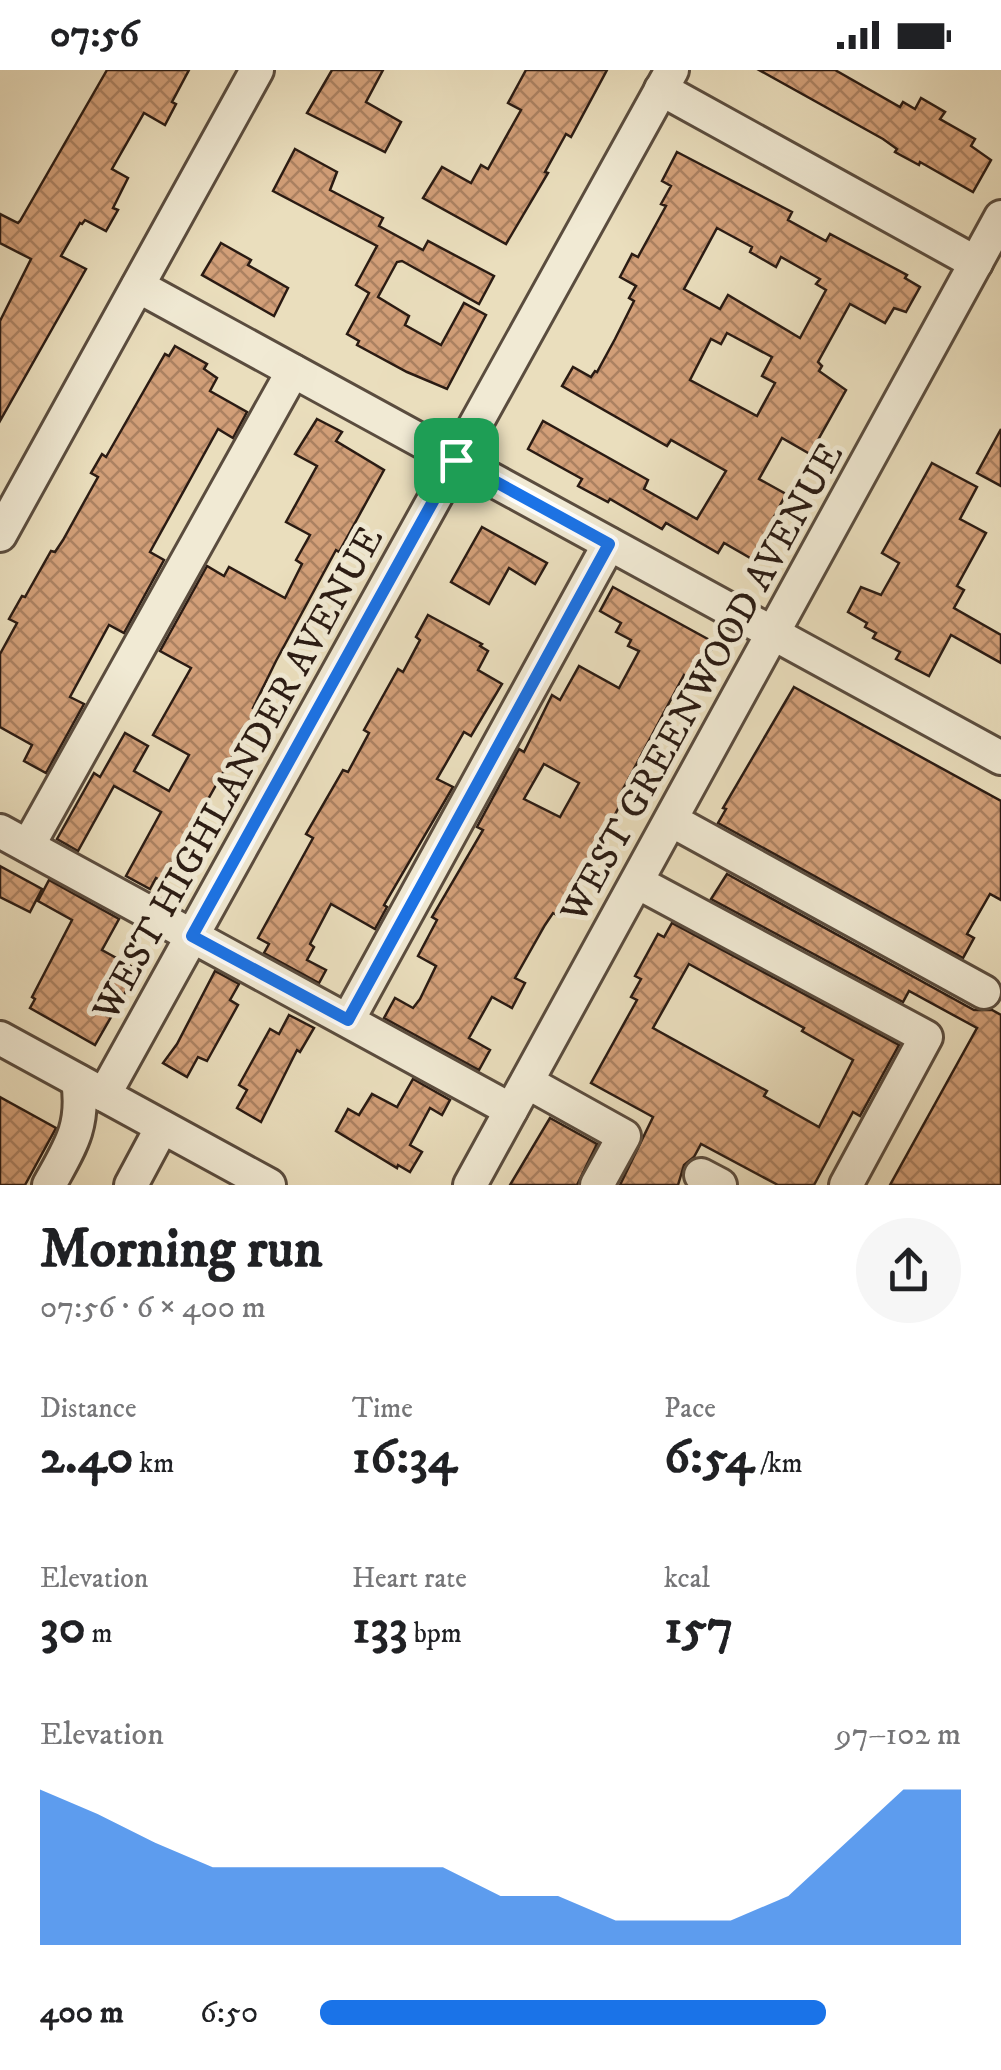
<!DOCTYPE html>
<meta charset="utf-8">
<style>
body{margin:0;font-family:"IM FELL DW Pica",serif;background:#f6f6f6;color:#202124;height:100vh;display:flex;flex-direction:column;font-size:38px;white-space:nowrap}
*{box-sizing:border-box;margin:0}
p{font-size:32px;color:#757577}
.icon{flex:none;width:55px;height:55px;fill:none;stroke:currentColor;stroke-width:2;stroke-linecap:round;stroke-linejoin:round}
.map{position:relative;height:1115px;overflow:hidden}
.side{display:flex;flex-direction:column;background:#fff;flex:1}
.side>*{flex:none}
.pin{position:absolute;display:grid;place-items:center;width:85px;height:85px;color:#fff;margin:-42px;border-radius:20px;box-shadow:0 5px 15px #0006}
.round{display:grid;place-items:center;flex:none;width:105px;height:105px;border-radius:52px;background:#f6f6f6}
.overview{display:flex;align-items:center;justify-content:space-between;height:170px;padding:0 40px}
h1{font-size:55px;font-weight:700;line-height:75px}
.stats{display:grid;grid-template-columns:repeat(3,1fr);gap:15px;height:170px;padding:10px 40px}
.stats div{display:grid;align-content:center}
.stats b{font-size:50px;font-weight:700}
.stats small{font-size:28px;font-weight:400}
.stats p{font-size:28px}
.chart{height:280px;padding:20px 40px}
.chart p{display:flex;justify-content:space-between}
.chart svg{width:100%;height:180px;margin-top:10px;fill:#1a73e8;opacity:.7}
ul{padding:0 40px;list-style:none;font-size:32px}
li{display:grid;grid-template-columns:160px 120px 1fr;align-items:center;height:75px}
li i{height:25px;border-radius:12px;background:#1a73e8}
.status{display:flex;justify-content:space-between;align-items:center;height:70px;padding:0 50px;background:#fff;direction:ltr}
.status svg{height:28px;fill:currentColor}
.map>svg:first-child{display:block}
.building{fill:url(#building-cross-hatch);stroke:#2a1b13;stroke-width:2.5;fill-rule:evenodd}
.lines{fill:none;stroke-linecap:round;stroke-linejoin:round}
.minor-casing{stroke:#5a4c3e;stroke-width:38}
.minor{stroke:#f1ead4;stroke-width:32}
.route-casing{stroke:#fff;stroke-width:20}
.route{stroke:#1a73e8;stroke-width:12}
.labels{text-anchor:middle;stroke-width:10;stroke-linejoin:round;paint-order:stroke}
.street-label{font-size:38px;fill:#2a1b13;stroke:#f1ead4}
</style>
<div class="status"><b>07:56</b><svg viewBox="0 0 49 12"><path d="M0 12V9h3v3zM5 12V6h3v6zM10 12V3h3v9zM15 12V0h3v12zM26 1h20v11H26zM47 4h2v5h-2z"/></svg></div>
<div class="map">
<svg width="1001" height="1115" viewBox="0 0 1001 1115">
<defs>
<pattern id="building-cross-hatch" width="8" height="8" patternUnits="userSpaceOnUse" patternTransform="scale(2.5)"><rect width="8" height="8" fill="#d29f78"/><path d="M0 0l8 8M0 8l8-8" fill="none" stroke="#ab8161"/></pattern>
</defs>
<rect width="100%" height="100%" fill="#eadebd"/>
<filter id="stains"><feTurbulence type="fractalNoise" baseFrequency=".002" numOctaves="4"/><feColorMatrix values="0 0 0 0 .2 0 0 0 0 .09 0 0 0 0 .02 0 0 0 .5 -.17"/></filter>
<radialGradient id="worn" r=".72"><stop offset=".6" stop-color="#630" stop-opacity="0"/><stop offset="1" stop-color="#630" stop-opacity=".3"/></radialGradient>
<g class="building">
<path d="M 107,0 L 189,0 L 172,32 L 176,34 L 165,55 L 144,43 L 112,99 L 128,108 L 113,138 L 118,140 L 106,161 L 85,150 L 82,154 L 80,153 L 61,186 L 86,199 L 0,351 L 0,251 L 31,189 L 0,173 L 0,144 L 18,153 L 20,151 Z"/>
<path d="M 332,0 L 383,0 L 366,32 L 401,52 L 385,82 L 307,43 Z"/>
<path d="M 526,0 L 607,0 L 571,67 L 566,64 L 545,102 L 548,103 L 506,174 L 423,128 L 442,97 L 471,113 L 481,95 L 488,99 L 521,40 L 508,33 Z"/>
<path d="M 759,0 L 835,0 L 900,37 L 903,32 L 915,39 L 921,28 L 945,42 L 940,49 L 975,69 L 971,76 L 991,90 L 973,122 L 920,92 L 919,95 L 895,82 L 897,79 L 883,69 Z"/>
<path d="M 295,79 L 337,102 L 330,120 L 383,148 L 379,156 L 423,180 L 428,171 L 494,206 L 479,234 L 402,191 L 397,192 L 378,227 L 409,246 L 405,255 L 441,275 L 464,233 L 486,245 L 447,319 L 407,302 L 357,275 L 359,271 L 347,264 L 369,223 L 356,215 L 377,176 L 273,121 Z"/>
<path d="M 677,82 L 792,142 L 788,150 L 826,171 L 830,164 L 907,205 L 905,208 L 920,217 L 906,242 L 894,238 L 885,253 L 850,234 L 818,292 L 822,296 L 819,301 L 846,320 L 810,384 L 782,368 L 777,377 L 759,409 L 786,424 L 752,489 L 724,473 L 718,483 L 666,453 L 662,459 L 610,429 L 608,432 L 578,416 L 582,409 L 528,379 L 543,351 L 648,410 L 644,419 L 697,449 L 726,401 L 671,370 L 667,376 L 562,316 L 573,297 L 591,307 L 595,301 L 597,302 L 615,269 L 634,231 L 629,228 L 636,216 L 620,207 L 632,184 L 638,187 L 666,136 L 661,134 L 671,116 L 662,111 ZM 717,158 L 752,177 L 750,182 L 776,197 L 781,187 L 820,209 L 816,214 L 826,220 L 800,268 L 728,225 L 720,239 L 684,219 ZM 727,263 L 772,287 L 762,306 L 775,313 L 757,346 L 690,310 L 711,269 L 721,274 Z"/>
<path d="M 221,173 L 251,190 L 248,195 L 288,218 L 274,246 L 202,205 Z"/>
<path d="M 175,276 L 207,294 L 204,299 L 217,308 L 210,321 L 247,342 L 233,368 L 218,359 L 150,482 L 164,490 L 124,563 L 109,555 L 70,627 L 84,634 L 46,703 L 24,691 L 32,675 L 0,657 L 0,584 L 17,553 L 9,549 L 22,526 L 25,527 L 51,481 L 55,482 L 63,470 L 98,407 L 91,403 L 102,384 L 106,387 L 165,284 L 169,286 Z"/>
<path d="M 317,349 L 342,362 L 336,371 L 384,400 L 339,482 L 336,480 L 276,591 L 253,638 L 258,640 L 247,660 L 162,811 L 156,808 L 150,819 L 126,806 L 161,742 L 114,716 L 78,781 L 57,769 L 94,703 L 100,707 L 125,663 L 148,676 L 134,701 L 169,721 L 189,685 L 153,665 L 191,598 L 160,581 L 207,496 L 224,506 L 229,497 L 285,528 L 302,494 L 296,490 L 310,465 L 286,452 L 317,396 L 295,384 Z"/>
<path d="M 1001,359 L 1001,416 L 977,403 Z"/>
<path d="M 932,393 L 977,417 L 960,449 L 986,463 L 957,516 L 964,520 L 954,538 L 1001,565 L 1001,593 L 951,565 L 929,606 L 896,589 L 900,582 L 873,568 L 876,563 L 865,557 L 867,553 L 848,542 L 861,517 L 881,525 L 899,493 L 882,483 Z"/>
<path d="M 482,457 L 547,493 L 535,514 L 509,498 L 489,534 L 451,512 Z"/>
<path d="M 613,517 L 715,573 L 697,606 L 693,604 L 691,609 L 684,605 L 621,723 L 625,725 L 602,770 L 557,845 L 553,843 L 545,855 L 515,908 L 525,913 L 512,938 L 492,927 L 469,968 L 490,980 L 479,1000 L 384,948 L 395,928 L 413,938 L 420,929 L 436,896 L 418,886 L 437,850 L 432,847 L 483,760 L 477,757 L 519,679 L 524,682 L 552,625 L 560,630 L 579,596 L 619,618 L 639,581 L 628,576 L 631,570 L 616,562 L 621,553 L 600,541 ZM 544,694 L 579,713 L 560,747 L 524,729 Z"/>
<path d="M 428,545 L 482,574 L 480,576 L 488,581 L 478,600 L 502,614 L 471,666 L 464,662 L 437,709 L 453,717 L 384,835 L 387,837 L 375,859 L 331,834 L 310,874 L 314,877 L 307,890 L 326,900 L 319,913 L 264,883 L 269,874 L 258,868 L 313,768 L 306,764 L 343,700 L 348,702 L 369,663 L 364,660 L 398,599 L 403,602 L 420,570 L 416,567 Z"/>
<path d="M 794,617 L 1001,731 L 1001,830 L 990,824 L 967,864 L 974,868 L 963,888 L 718,753 L 726,739 L 723,738 Z"/>
<path d="M 0,796 L 42,819 L 30,842 L 0,827 Z"/>
<path d="M 727,804 L 974,940 L 992,940 L 1001,945 L 1001,1115 L 890,1115 L 977,958 L 909,921 L 903,932 L 711,829 Z"/>
<path d="M 49,810 L 119,849 L 102,880 L 138,900 L 95,975 L 30,938 L 35,929 L 32,927 L 72,850 L 38,831 Z"/>
<path d="M 672,853 L 899,975 L 860,1046 L 853,1042 L 814,1115 L 778,1115 L 701,1074 L 694,1087 L 684,1095 L 678,1115 L 620,1115 L 653,1047 L 591,1013 L 637,930 L 631,927 L 641,909 L 635,906 L 658,864 L 664,867 ZM 689,894 L 804,958 L 802,961 L 853,990 L 819,1057 L 764,1026 L 767,1021 L 653,958 Z"/>
<path d="M 215,901 L 239,914 L 230,930 L 238,935 L 207,991 L 198,987 L 187,1007 L 163,993 L 177,974 Z"/>
<path d="M 289,945 L 314,958 L 300,982 L 297,980 L 261,1052 L 237,1038 L 247,1020 L 239,1015 L 270,959 L 279,964 Z"/>
<path d="M 413,1009 L 450,1030 L 442,1045 L 430,1038 L 410,1075 L 422,1082 L 410,1102 L 398,1095 L 397,1098 L 336,1061 L 348,1039 L 359,1045 L 372,1024 L 397,1037 Z"/>
<path d="M 0,1027 L 56,1058 L 25,1115 L 0,1115 Z"/>
<path d="M 550,1048 L 597,1074 L 577,1115 L 510,1115 Z"/>
</g>
<g class="lines">
<defs>
<g id="minor">
<path d="M 661,19 L 976,193"/>
<path d="M 138,216 L 1001,688"/>
<path d="M 0,465 L 257,0"/>
<path d="M 671,750 L 984,922"/>
<path d="M 0,761 L 511,1040"/>
<path d="M 28,776 L 293,301"/>
<path d="M 637,812 L 926,967 L 846,1115"/>
<path d="M 348,950 L 609,474"/>
<path d="M 0,968 L 269,1115"/>
<path d="M 527,1012 L 624,1066 L 597,1115"/>
<path d="M 104,1025 L 672,0"/>
<path d="M 701,1105 L 720,1115"/>
<path d="M 49,1115 C 70,1077 85,1056 78,1011"/>
<path d="M 131,1115 L 162,1057"/>
<path d="M 470,1115 L 1001,147"/>
</g>
</defs>
<use href="#minor" class="minor-casing"/>
<use href="#minor" class="minor"/>
</g>
<g class="lines">
<defs>
<path id="route" d="M 456,390 L 609,474 L 348,950 L 192,866 Z"/>
</defs>
<use href="#route" class="route-casing"/>
<use href="#route" class="route"/>
</g>
<g class="labels">
<g class="street-label">
<text transform="translate(701 612) rotate(-61)" y="13">WEST GREENWOOD AVENUE</text>
<text transform="translate(237 703) rotate(-61)" y="13">WEST HIGHLANDER AVENUE</text>
</g>
</g>
<rect width="100%" height="100%" filter="url(#stains)"/>
<rect width="100%" height="100%" fill="url(#worn)"/>
</svg>
<div class="pin" style="left:456px;top:390px;background:#1e9e55"><svg class="icon" aria-label="arrive" viewBox="0 0 24 24"><path d="M6 21V4h12l-3 4 3 4H6"/></svg></div>
</div>
<section class="side">
<div class="overview"><div><h1>Morning run</h1><p>07:56 · 6 × 400 m</p></div><a class="round"><svg class="icon" aria-label="share" viewBox="0 0 24 24"><path d="M12 15V3M7 8l5-5 5 5M5 13v7h14v-7"/></svg></a></div>
<div class="stats">
<div><p>Distance</p><b>2.40<small> km</small></b></div>
<div><p>Time</p><b>16:34</b></div>
<div><p>Pace</p><b>6:54<small> /km</small></b></div>
</div>
<div class="stats">
<div><p>Elevation</p><b>30<small> m</small></b></div>
<div><p>Heart rate</p><b>133<small> bpm</small></b></div>
<div><p>kcal</p><b>157</b></div>
</div>
<div class="chart"><p><span>Elevation</span>97–102 m</p>
<svg viewBox="0 0 160 44" preserveAspectRatio="none"><path d="M0 44V6L10 12L20 19L30 25L40 25L50 25L60 25L70 25L80 32L90 32L100 38L110 38L120 38L130 32L140 19L150 6L160 6V44z"/></svg>
</div>
<ul>
<li><b>400 m</b>6:50<i style="width:79%"></i></li>
</ul>
</section>
